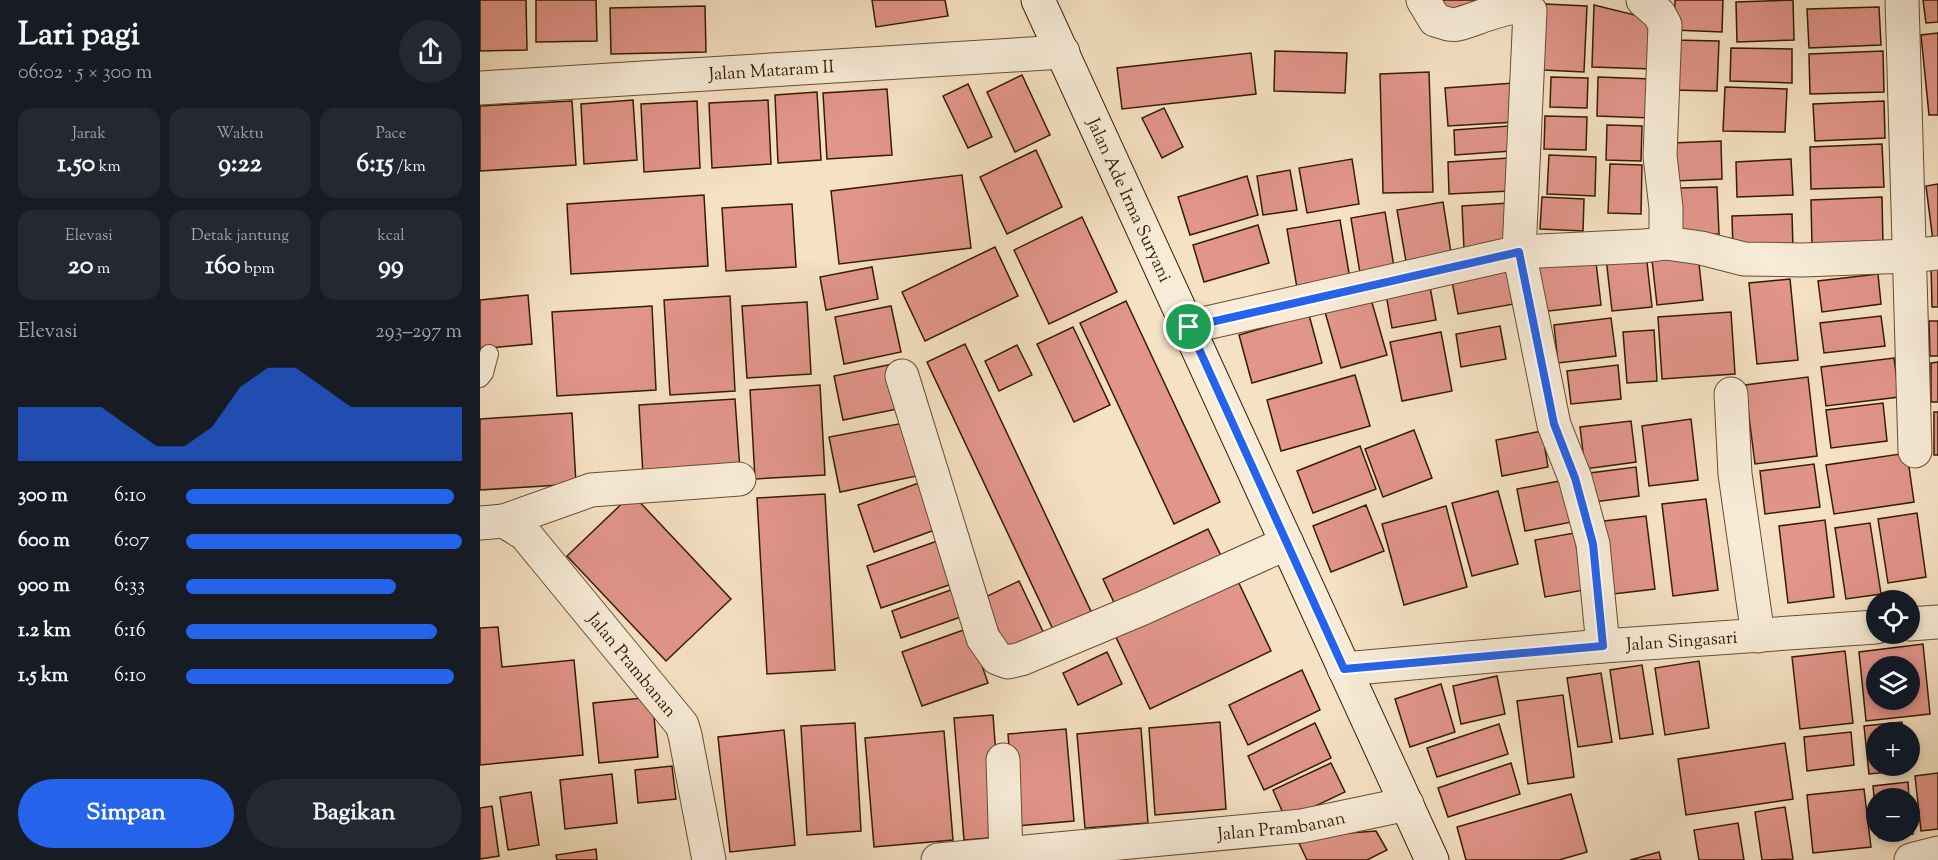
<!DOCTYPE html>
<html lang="id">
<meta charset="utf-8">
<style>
body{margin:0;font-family:"Sorts Mill Goudy",serif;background:#242831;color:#f1f3f6;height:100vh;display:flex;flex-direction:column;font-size:22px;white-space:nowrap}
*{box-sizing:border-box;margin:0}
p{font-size:20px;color:#9ea1a6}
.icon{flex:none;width:33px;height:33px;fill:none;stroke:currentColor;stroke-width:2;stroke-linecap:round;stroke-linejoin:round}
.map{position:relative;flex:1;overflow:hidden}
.panel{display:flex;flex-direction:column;background:#171b24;width:480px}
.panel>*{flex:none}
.controls{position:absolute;left:1386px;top:590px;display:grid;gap:12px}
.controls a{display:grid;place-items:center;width:54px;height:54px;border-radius:50%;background:#171b24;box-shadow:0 3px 9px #0003;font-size:30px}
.pin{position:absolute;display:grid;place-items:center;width:51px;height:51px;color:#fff;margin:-26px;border:3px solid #fff;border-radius:50%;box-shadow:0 2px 6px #0007}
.round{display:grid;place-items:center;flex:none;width:63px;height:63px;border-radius:32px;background:#242831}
.headline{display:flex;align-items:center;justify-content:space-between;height:102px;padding:0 18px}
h1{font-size:33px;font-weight:700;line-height:45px}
.stats{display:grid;grid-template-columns:repeat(3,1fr);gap:9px;height:102px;padding:6px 18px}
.stats div{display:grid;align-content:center;border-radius:15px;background:#242831;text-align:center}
.stats b{font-size:26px;font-weight:700}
.stats small{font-size:16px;font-weight:400}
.stats p{font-size:16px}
.chart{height:168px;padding:12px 18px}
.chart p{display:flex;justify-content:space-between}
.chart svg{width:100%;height:108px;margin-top:6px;fill:#2563eb;opacity:.7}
.action{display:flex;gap:12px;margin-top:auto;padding:12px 18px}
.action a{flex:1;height:69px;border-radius:36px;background:#2563eb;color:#fff;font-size:24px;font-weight:700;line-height:69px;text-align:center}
.action a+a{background:#242831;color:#f1f3f6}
ul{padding:0 18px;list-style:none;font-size:20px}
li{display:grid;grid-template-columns:96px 72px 1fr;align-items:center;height:45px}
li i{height:15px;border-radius:8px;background:#2563eb}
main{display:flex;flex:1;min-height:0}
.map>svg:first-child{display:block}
.building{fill:#e2958b;stroke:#361d01;stroke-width:1.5;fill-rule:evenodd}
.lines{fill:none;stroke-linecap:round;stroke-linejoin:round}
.service-casing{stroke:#664e32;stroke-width:20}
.minor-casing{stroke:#664e32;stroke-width:35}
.secondary-casing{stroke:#361d01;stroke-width:35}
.service{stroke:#f8ecd8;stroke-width:18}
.minor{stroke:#f8ecd8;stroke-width:33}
.secondary{stroke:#f8ecd8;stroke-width:33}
.route-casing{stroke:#fff;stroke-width:12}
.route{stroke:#2563eb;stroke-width:8}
.labels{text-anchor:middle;stroke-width:4.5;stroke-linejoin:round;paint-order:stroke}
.street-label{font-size:18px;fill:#361d01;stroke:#f8ecd8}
</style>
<main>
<section class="panel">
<div class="headline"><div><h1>Lari pagi</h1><p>06:02 · 5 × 300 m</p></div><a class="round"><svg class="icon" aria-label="share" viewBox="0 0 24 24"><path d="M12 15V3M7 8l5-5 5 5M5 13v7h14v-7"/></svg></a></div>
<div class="stats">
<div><p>Jarak</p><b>1.50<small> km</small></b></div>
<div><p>Waktu</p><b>9:22</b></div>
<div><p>Pace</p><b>6:15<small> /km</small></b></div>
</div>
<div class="stats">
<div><p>Elevasi</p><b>20<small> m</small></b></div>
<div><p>Detak jantung</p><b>160<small> bpm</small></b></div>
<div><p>kcal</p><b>99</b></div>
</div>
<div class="chart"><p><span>Elevasi</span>293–297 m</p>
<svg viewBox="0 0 160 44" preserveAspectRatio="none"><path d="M0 44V22L10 22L20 22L30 22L40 30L50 38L60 38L70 30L80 14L90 6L100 6L110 14L120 22L130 22L140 22L150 22L160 22V44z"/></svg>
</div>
<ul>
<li><b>300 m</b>6:10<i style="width:97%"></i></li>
<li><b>600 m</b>6:07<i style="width:100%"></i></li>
<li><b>900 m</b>6:33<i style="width:76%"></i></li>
<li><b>1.2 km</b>6:16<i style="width:91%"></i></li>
<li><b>1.5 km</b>6:10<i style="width:97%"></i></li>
</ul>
<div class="action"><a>Simpan</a><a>Bagikan</a></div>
</section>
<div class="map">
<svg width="1458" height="860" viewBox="0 0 1458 860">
<rect width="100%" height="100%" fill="#f5e1c3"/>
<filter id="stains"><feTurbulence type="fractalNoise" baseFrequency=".00333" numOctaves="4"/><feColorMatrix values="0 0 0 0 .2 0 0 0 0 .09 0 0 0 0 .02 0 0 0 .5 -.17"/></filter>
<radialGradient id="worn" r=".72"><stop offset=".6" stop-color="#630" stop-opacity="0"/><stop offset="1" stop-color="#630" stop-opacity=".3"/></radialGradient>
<g class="building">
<path d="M 0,0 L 46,0 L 47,50 L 0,51 Z"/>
<path d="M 56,0 L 116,0 L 117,41 L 56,42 Z"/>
<path d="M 392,0 L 465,0 L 468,16 L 396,27 Z"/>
<rect x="953" y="0" width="46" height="10"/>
<path d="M 1195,0 L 1243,0 L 1242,32 L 1194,30 Z"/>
<path d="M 1313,0 L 1314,40 L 1257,42 L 1256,2 Z"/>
<path d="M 1443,0 L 1458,0 L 1458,22 L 1446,23 Z"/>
<path d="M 1065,4 L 1107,6 L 1104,72 L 1063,70 Z"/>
<path d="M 1114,5 L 1167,18 L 1173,69 L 1112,67 Z"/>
<path d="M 225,6 L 226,52 L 131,54 L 130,8 Z"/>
<path d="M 1399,7 L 1401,45 L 1329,48 L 1327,9 Z"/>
<path d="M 1458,33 L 1458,115 L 1449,115 L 1441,35 Z"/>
<path d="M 1191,40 L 1239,41 L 1237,91 L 1190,90 Z"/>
<path d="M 1251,48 L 1312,49 L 1312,83 L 1250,81 Z"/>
<path d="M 795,51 L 867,53 L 865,93 L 794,91 Z"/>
<path d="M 1403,51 L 1404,92 L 1330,94 L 1329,54 Z"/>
<path d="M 771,53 L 776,94 L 642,109 L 637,68 Z"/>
<path d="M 949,72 L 953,192 L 903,193 L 900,74 Z"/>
<path d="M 542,75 L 570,135 L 535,152 L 507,92 Z"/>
<path d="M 1071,77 L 1108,78 L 1107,108 L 1070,107 Z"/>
<path d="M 1118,77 L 1172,79 L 1171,118 L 1117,116 Z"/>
<path d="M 1034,83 L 1036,122 L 968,126 L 965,88 Z"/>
<path d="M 488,84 L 512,137 L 488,148 L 463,96 Z"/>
<path d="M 1245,87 L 1307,89 L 1305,132 L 1243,131 Z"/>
<path d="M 407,89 L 412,155 L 347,159 L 343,93 Z"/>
<path d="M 337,92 L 341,160 L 298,163 L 295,95 Z"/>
<path d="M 153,100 L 157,160 L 104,164 L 101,104 Z"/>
<path d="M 288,100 L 291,164 L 232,168 L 229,103 Z"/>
<path d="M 92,101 L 96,165 L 0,171 L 0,106 Z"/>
<path d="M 217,101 L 220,168 L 164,172 L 161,104 Z"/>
<path d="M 1404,101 L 1405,138 L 1335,141 L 1333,104 Z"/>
<path d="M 684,108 L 703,147 L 682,158 L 662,118 Z"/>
<path d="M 1065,116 L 1107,117 L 1106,150 L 1064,149 Z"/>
<path d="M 1127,125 L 1162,126 L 1161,161 L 1126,160 Z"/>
<path d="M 1029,126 L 1031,151 L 975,155 L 974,130 Z"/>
<path d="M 1241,141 L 1242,179 L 1194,181 L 1192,143 Z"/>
<path d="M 1402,144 L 1404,187 L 1331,189 L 1330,147 Z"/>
<path d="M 556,150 L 582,207 L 527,234 L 500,177 Z"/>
<path d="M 1069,155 L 1116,157 L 1115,196 L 1067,194 Z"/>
<path d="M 1029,158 L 1030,191 L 969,194 L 968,162 Z"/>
<path d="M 872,159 L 879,204 L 827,213 L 819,168 Z"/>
<path d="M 1311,159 L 1313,195 L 1257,197 L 1256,162 Z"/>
<path d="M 1130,164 L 1162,165 L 1161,214 L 1128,213 Z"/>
<path d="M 810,170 L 817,210 L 783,215 L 777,176 Z"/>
<path d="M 482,175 L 491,248 L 359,264 L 351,191 Z"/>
<path d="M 767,176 L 778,215 L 710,235 L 698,197 Z"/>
<path d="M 1458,184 L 1458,240 L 1453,241 L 1446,186 Z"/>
<path d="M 1237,187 L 1239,234 L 1202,235 L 1200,188 Z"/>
<path d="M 224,195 L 228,266 L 91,274 L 87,204 Z"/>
<path d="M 1062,197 L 1104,199 L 1103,231 L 1060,229 Z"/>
<path d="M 1402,197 L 1403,245 L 1332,248 L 1331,200 Z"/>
<path d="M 963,202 L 972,259 L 927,267 L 917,210 Z"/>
<path d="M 1029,203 L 1031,246 L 984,249 L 982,206 Z"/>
<path d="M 312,204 L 316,267 L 246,271 L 242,208 Z"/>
<path d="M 905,212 L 914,267 L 880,273 L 871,218 Z"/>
<path d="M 1312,214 L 1313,249 L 1253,251 L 1252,216 Z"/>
<path d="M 602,217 L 637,292 L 569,324 L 534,250 Z"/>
<path d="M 860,220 L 870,279 L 817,288 L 807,229 Z"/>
<path d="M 778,225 L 789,263 L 724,282 L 713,245 Z"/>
<path d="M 515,247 L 538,296 L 445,341 L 422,292 Z"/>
<path d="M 1166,253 L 1172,307 L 1132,311 L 1126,258 Z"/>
<path d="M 1115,254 L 1121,305 L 1060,312 L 1054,261 Z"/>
<path d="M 1218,255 L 1223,300 L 1177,305 L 1172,260 Z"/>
<path d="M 1451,265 L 1458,265 L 1458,307 L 1452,307 Z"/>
<path d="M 392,267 L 398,299 L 346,310 L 340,277 Z"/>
<path d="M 1027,270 L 1034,304 L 978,314 L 972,281 Z"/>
<path d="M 1398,274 L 1401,304 L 1342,312 L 1338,281 Z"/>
<path d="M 1310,279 L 1318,360 L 1277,364 L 1269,283 Z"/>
<path d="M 949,281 L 956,320 L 912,328 L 905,289 Z"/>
<path d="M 48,295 L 52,344 L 0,349 L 0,300 Z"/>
<path d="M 250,296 L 255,391 L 190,395 L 184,300 Z"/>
<path d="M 891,299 L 907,355 L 861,368 L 845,312 Z"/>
<path d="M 646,301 L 740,502 L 694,524 L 600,323 Z"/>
<path d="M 327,302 L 331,374 L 267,378 L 262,306 Z"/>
<path d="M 172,306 L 176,390 L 77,396 L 72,312 Z"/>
<path d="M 411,306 L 421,352 L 364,364 L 355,317 Z"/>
<path d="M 1251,312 L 1255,374 L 1182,379 L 1178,317 Z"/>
<path d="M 829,315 L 842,363 L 772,383 L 759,335 Z"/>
<path d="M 1401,316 L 1405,346 L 1344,353 L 1340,323 Z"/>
<path d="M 1131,318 L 1136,356 L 1078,363 L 1074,325 Z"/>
<path d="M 1449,321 L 1458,321 L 1458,356 L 1450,356 Z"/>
<path d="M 1020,326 L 1026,359 L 981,367 L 976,334 Z"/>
<path d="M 593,327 L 630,405 L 594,422 L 557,344 Z"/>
<path d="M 1174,330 L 1177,381 L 1147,383 L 1143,332 Z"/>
<path d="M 961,332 L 972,391 L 922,401 L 910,342 Z"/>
<path d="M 485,344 L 616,622 L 578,640 L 447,362 Z"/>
<path d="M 537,345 L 552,375 L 519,391 L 505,361 Z"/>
<path d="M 1414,358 L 1419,397 L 1346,406 L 1341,367 Z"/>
<path d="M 1458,362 L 1458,402 L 1451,402 L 1451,363 Z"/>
<path d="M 418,363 L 427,407 L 363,420 L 354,376 Z"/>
<path d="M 1138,365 L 1141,399 L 1091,404 L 1087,371 Z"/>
<path d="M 875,375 L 890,426 L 801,451 L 787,400 Z"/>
<path d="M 1328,377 L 1337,456 L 1275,464 L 1265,385 Z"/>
<path d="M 340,385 L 345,475 L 275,479 L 270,390 Z"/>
<path d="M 255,399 L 260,470 L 163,475 L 159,405 Z"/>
<path d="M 1403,403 L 1407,441 L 1351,448 L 1346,410 Z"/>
<rect x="1454" y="412" width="4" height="43"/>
<path d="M 92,413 L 96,484 L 0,490 L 0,419 Z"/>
<path d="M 1211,419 L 1218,480 L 1169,486 L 1162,426 Z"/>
<path d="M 1151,421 L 1156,462 L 1105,469 L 1100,427 Z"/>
<path d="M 429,422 L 446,474 L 360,492 L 349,437 Z"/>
<path d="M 934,430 L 952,478 L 903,497 L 885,449 Z"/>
<path d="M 1062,431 L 1068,467 L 1022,476 L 1016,440 Z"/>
<path d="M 880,446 L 896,489 L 833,513 L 817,471 Z"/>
<path d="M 1427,453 L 1434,502 L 1354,514 L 1346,465 Z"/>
<path d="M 1334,464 L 1340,507 L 1285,514 L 1280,471 Z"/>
<path d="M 1156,467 L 1159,496 L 1114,502 L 1110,473 Z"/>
<path d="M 447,480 L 463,527 L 394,552 L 378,505 Z"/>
<path d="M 1085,480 L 1092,522 L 1045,531 L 1037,489 Z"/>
<path d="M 1018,491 L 1038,564 L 992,576 L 972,503 Z"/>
<path d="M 152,494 L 251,599 L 186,661 L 87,556 Z"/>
<path d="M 345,494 L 355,670 L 287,674 L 277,498 Z"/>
<path d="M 1226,499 L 1238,590 L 1193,596 L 1182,504 Z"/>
<path d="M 886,505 L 904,551 L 851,572 L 833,526 Z"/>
<path d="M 966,506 L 987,587 L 924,605 L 902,524 Z"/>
<path d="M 1437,513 L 1446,577 L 1408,583 L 1398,519 Z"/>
<path d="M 1166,516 L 1175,589 L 1125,595 L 1116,522 Z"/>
<path d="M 1345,520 L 1354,597 L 1308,603 L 1299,526 Z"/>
<path d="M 1390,523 L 1401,594 L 1366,599 L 1355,528 Z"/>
<path d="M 728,529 L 744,562 L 639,613 L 623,579 Z"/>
<path d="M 1094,533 L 1104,590 L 1065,597 L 1055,540 Z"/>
<path d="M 460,540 L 475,583 L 401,608 L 387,566 Z"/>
<path d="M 756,577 L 791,651 L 670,709 L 635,635 Z"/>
<path d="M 539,581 L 567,640 L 531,657 L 503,598 Z"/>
<path d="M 482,586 L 492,613 L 421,638 L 412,611 Z"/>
<path d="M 18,627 L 22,667 L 94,660 L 103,755 L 0,765 L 0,628 Z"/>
<path d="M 489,628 L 508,683 L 442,706 L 422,652 Z"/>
<path d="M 1443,644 L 1450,714 L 1386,721 L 1379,652 ZM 1396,666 L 1430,666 L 1430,699 L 1396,699 Z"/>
<path d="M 1365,651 L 1373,723 L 1320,729 L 1312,657 Z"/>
<path d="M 627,652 L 642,684 L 598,705 L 583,673 Z"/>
<path d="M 1219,661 L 1229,728 L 1185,735 L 1175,668 Z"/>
<path d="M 1162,665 L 1173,734 L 1140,739 L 1130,670 Z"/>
<path d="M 822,670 L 840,710 L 768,745 L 749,705 Z"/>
<path d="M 1121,673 L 1132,742 L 1098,747 L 1087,678 Z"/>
<path d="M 1017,676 L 1025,714 L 981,724 L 973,686 Z"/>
<path d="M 961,684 L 975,732 L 930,747 L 915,699 Z"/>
<path d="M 1083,695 L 1094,777 L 1048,784 L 1037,701 Z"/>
<path d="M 172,697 L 178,757 L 119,763 L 113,703 Z"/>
<path d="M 513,715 L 522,837 L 484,840 L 474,718 Z"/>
<path d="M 740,722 L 746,809 L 675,815 L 669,728 Z"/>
<path d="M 1422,722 L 1423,732 L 1396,732 L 1396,765 L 1427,765 L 1427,770 L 1389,774 L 1384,726 Z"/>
<path d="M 375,723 L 381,831 L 327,835 L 321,726 Z"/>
<path d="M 835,723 L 851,758 L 784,790 L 768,756 Z"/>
<path d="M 1019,724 L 1028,754 L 957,777 L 947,748 Z"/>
<path d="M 661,728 L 668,823 L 605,828 L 597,734 Z"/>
<path d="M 586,729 L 594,821 L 535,826 L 528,734 Z"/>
<path d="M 304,730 L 315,845 L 250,852 L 238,737 Z"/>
<path d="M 464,731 L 473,840 L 394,847 L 385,738 Z"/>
<path d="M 1371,732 L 1374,765 L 1327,771 L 1324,737 Z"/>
<path d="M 1305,743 L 1313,799 L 1206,815 L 1198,759 Z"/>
<path d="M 851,763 L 865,792 L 806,820 L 793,790 Z"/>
<path d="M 1031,763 L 1040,794 L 968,817 L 958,788 Z"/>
<path d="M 192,766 L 196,799 L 158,803 L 155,770 Z"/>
<path d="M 1458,773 L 1458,829 L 1441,831 L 1435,776 Z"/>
<path d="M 132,774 L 137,823 L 85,829 L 80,780 Z"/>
<path d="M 1428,782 L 1429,798 L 1396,798 L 1396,817 L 1393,786 Z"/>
<path d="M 1384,789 L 1391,847 L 1333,853 L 1327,795 Z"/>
<path d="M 51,792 L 59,845 L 28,850 L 20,797 Z"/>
<path d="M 1091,794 L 1107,852 L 1079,860 L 986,860 L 977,827 Z"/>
<path d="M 1430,800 L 1433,834 L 1399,838 L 1398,831 L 1430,831 Z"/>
<path d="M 12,806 L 19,856 L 0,859 L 0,808 Z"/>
<path d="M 1305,807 L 1313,859 L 1282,860 L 1275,812 Z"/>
<path d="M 1258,823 L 1264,860 L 1219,860 L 1214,830 Z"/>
<path d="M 896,831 L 907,850 L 887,860 L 827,860 L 816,837 Z"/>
<path d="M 116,849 L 117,860 L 77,860 L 76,855 Z"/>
<path d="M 1179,852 L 1181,860 L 1150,860 Z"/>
</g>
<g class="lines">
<defs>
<path id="service" d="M 0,378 L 4,373 L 9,354"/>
<g id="minor">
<path d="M 943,0 L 955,20 C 962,22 971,26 978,24 C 996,20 1034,0 1050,11 L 1039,252 L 1074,425 L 1095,478 L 1113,544 L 1123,646"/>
<path d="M 1163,0 L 1179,14 L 1185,25 L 1180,156 L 1186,208 L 1186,243"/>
<path d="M 1422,0 L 1435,451"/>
<path id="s1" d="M 0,88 L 583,52"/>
<path d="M 709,327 L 1039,252 L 1164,246 L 1186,243 L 1221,248 L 1264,259 L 1322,260 L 1429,256 L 1458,253"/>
<path d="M 422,376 L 503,638 L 517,658 L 528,662 L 541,659 L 663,608 L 807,543"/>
<path d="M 1251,394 L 1255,474 L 1278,636"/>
<path d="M 24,521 L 111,490 L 259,479"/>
<path id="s2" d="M 0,523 L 24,521 L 45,534 L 202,725 L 205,735 L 229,860"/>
<path d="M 1430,624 L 1458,622"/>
<path id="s3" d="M 864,669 L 1123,646 L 1396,627"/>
<path d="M 523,760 L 526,855"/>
<path id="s4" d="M 458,860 L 822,826 L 927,804"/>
<path d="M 1431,860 L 1458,853"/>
</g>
<g id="secondary">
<path id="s5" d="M 558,0 L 952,860"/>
</g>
</defs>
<use href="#service" class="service-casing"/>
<use href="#minor" class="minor-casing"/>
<use href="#secondary" class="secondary-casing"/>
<use href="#service" class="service"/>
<use href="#minor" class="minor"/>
<use href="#secondary" class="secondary"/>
</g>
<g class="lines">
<defs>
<path id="route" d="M 1039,252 L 1074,424 L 1095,478 L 1113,544 L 1123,646 L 864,669 L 709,327 Z"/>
</defs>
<use href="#route" class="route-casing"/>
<use href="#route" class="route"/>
</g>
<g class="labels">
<g class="street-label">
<text dy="6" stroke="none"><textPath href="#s1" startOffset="292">Jalan Mataram II</textPath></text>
<text dy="6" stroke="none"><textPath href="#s5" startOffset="220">Jalan Ade Irma Suryani</textPath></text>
<text dy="6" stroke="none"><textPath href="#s3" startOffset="339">Jalan Singasari</textPath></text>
<text dy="6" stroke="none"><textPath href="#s2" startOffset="218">Jalan Prambanan</textPath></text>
<text dy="6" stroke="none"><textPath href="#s4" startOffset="345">Jalan Prambanan</textPath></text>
</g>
</g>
<rect width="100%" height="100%" filter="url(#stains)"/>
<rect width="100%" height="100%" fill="url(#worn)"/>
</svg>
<div class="controls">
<a><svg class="icon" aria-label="locate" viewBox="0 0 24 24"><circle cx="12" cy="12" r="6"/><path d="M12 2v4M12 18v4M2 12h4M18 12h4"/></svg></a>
<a><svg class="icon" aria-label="layers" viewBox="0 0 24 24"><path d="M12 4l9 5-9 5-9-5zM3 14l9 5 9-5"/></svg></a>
<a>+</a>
<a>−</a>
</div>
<div class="pin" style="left:709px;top:327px;background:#1e9e55"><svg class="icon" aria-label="arrive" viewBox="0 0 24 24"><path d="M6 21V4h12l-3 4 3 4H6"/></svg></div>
</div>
</main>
